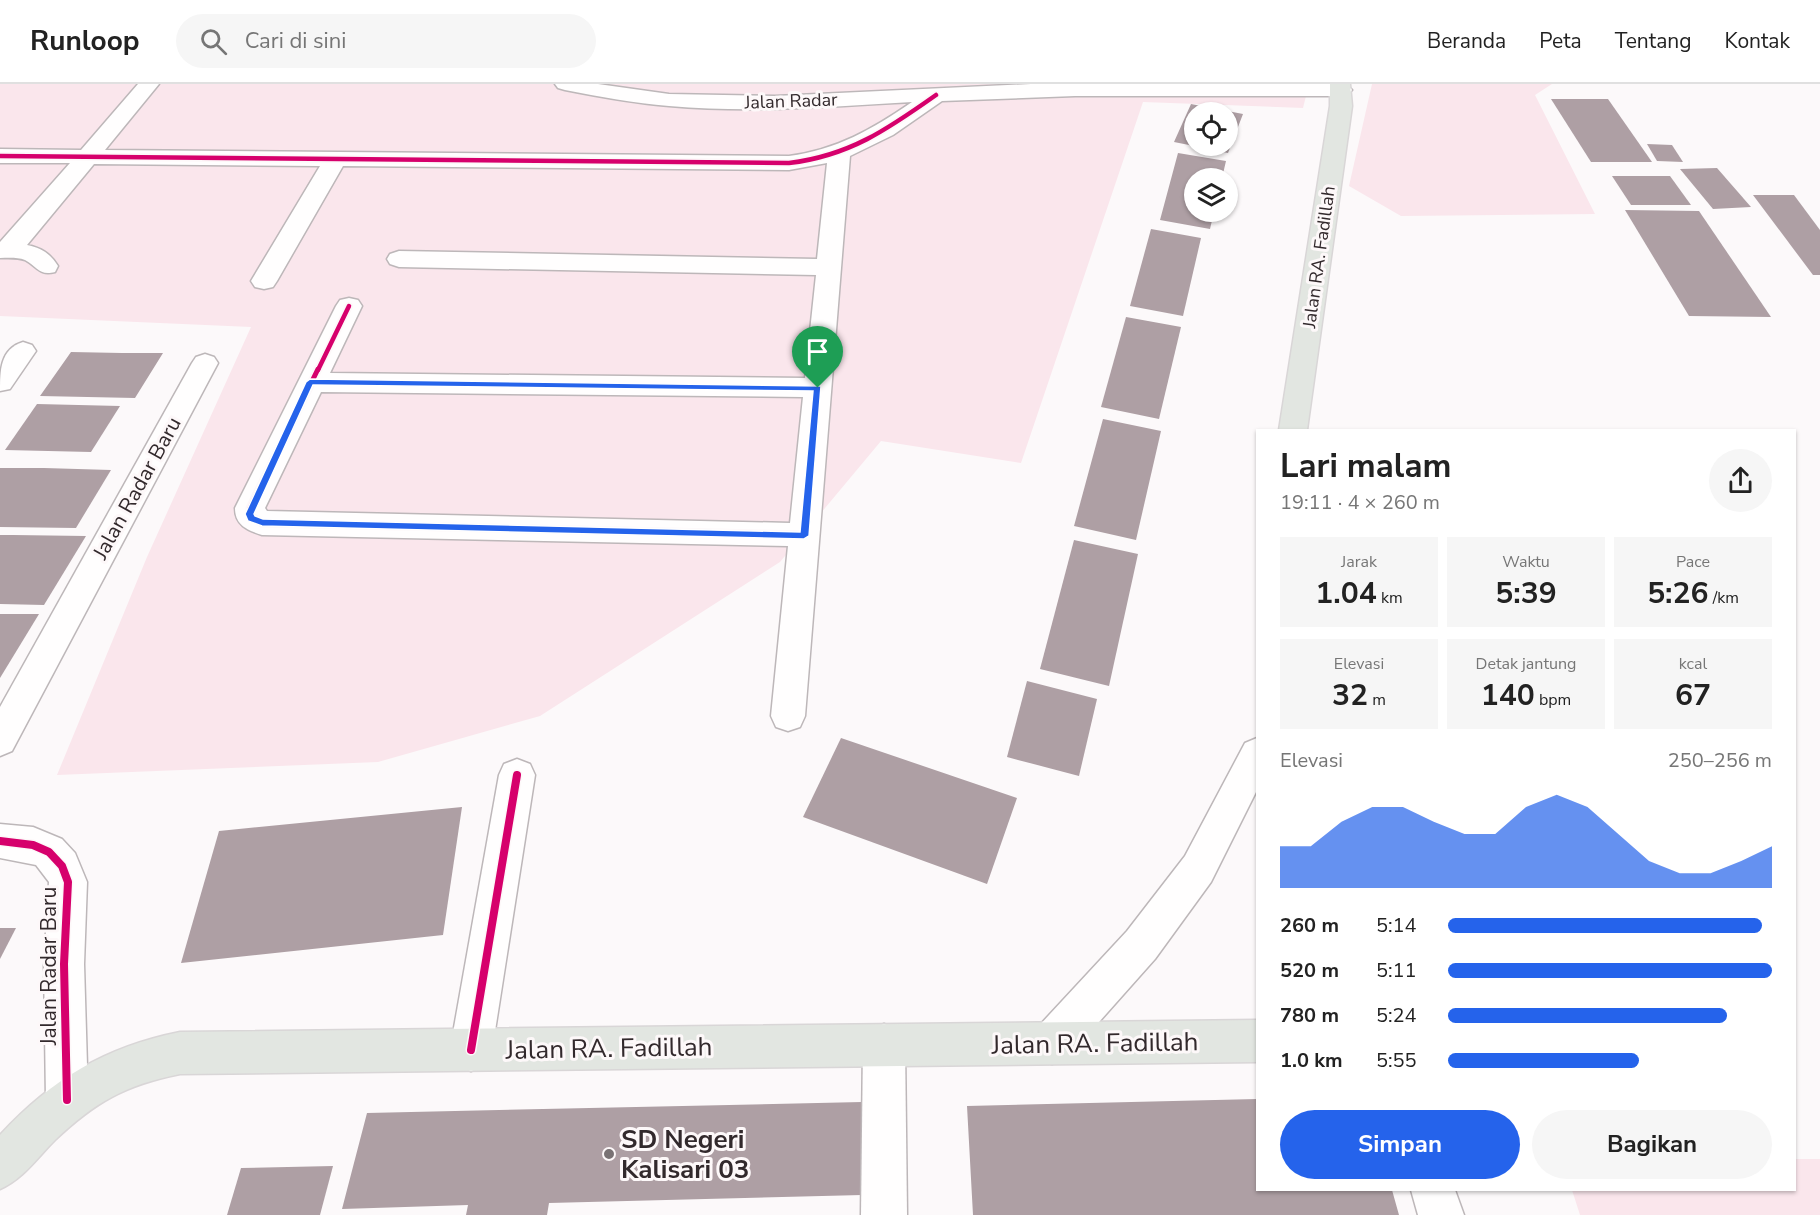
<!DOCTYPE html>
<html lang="id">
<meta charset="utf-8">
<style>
body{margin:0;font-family:"Nunito Sans",sans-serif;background:#f6f6f6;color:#222;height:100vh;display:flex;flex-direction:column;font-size:22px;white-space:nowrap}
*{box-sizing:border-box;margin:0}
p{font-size:20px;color:#767676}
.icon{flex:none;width:33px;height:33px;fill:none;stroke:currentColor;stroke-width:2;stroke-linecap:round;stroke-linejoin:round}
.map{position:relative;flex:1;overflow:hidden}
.sheet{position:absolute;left:1256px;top:345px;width:540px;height:762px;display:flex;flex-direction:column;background:#fff;border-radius:0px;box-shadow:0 2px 4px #0004}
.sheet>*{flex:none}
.tools{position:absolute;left:1184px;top:18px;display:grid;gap:12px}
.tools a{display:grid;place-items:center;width:54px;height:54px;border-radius:50%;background:#fff;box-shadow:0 2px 4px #0004;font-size:30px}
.pin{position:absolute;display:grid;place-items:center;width:51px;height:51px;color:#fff;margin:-62px -26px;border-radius:50% 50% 50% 0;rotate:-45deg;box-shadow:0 0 6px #0007}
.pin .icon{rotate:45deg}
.round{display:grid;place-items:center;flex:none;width:63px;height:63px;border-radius:32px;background:#f6f6f6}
.summary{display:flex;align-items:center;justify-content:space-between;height:102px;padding:0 24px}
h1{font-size:33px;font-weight:700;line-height:45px}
.metrics{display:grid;grid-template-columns:repeat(3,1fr);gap:9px;height:102px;padding:6px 24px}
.metrics div{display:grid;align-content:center;border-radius:0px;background:#f6f6f6;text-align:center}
.metrics b{font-size:30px;font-weight:700}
.metrics small{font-size:16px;font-weight:400}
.metrics p{font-size:16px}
.chart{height:168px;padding:12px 24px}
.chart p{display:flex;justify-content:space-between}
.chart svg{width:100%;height:108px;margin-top:6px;fill:#2563eb;opacity:.7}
.button{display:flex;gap:12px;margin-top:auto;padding:12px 24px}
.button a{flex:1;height:69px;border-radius:36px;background:#2563eb;color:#fff;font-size:24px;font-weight:700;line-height:69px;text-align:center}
.button a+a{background:#f6f6f6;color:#222}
ul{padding:0 24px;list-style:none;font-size:20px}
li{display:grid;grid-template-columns:96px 72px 1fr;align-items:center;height:45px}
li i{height:15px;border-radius:8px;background:#2563eb}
header{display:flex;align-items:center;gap:36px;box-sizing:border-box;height:84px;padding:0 30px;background:#fff;border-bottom:2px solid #e0e0e0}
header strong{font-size:28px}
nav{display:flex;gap:33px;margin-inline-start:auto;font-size:21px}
.search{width:420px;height:54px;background:#f6f6f6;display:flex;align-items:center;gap:15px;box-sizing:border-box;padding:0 21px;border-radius:33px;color:#767676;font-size:22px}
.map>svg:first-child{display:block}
.green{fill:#fae6ec}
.building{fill:#ae9fa4}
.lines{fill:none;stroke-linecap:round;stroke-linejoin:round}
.minor-casing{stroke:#bdb7b9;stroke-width:3}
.major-casing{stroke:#d9d6d7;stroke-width:3}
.minor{fill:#fffefe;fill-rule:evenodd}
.major{fill:#e2e6e1;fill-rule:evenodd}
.cycleway-far2-casing{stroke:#fdf8f9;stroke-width:8}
.cycleway-far1-casing{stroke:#fdf8f9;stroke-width:9}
.cycleway-casing{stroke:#fdf8f9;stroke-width:11}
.cycleway-far2{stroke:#d6006c;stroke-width:4.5}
.cycleway-far1{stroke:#d6006c;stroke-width:5}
.cycleway{stroke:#d6006c;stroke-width:8}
.route{fill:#2563eb;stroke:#fff;stroke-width:1.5;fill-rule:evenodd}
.poi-dot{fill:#797274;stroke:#fdf8f9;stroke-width:2}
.labels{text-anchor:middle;stroke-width:6;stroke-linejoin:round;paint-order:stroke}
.far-street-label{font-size:18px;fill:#32292c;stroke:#fdf8f9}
.street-label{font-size:21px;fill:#32292c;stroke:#fdf8f9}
.near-street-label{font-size:26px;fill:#32292c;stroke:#fdf8f9}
.near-poi-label{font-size:26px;font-weight:bold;fill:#32292c;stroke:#fdf8f9;text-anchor:start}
</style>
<header>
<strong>Runloop</strong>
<div class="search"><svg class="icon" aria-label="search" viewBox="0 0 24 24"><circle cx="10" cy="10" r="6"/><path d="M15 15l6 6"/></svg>Cari di sini</div>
<nav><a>Beranda</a><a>Peta</a><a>Tentang</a><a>Kontak</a></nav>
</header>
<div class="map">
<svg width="1820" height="1131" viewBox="0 0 1820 1131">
<rect width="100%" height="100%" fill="#fcf9fa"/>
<g class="green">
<path d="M 0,0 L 1309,0 L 1303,24 L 1143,18 L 1021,379 L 881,357 L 780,478 L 540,632 L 378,678 L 57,691 L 147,473 L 251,243 L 0,232 Z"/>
<path d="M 1372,0 L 1552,0 L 1535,11 L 1595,130 L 1401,132 L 1349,102 Z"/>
<path d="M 1794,1075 L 1820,1075 L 1820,1131 L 1580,1131 L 1572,1106 L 1794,1106 Z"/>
</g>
<g class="building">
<path d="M 1551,15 L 1608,15 L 1652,78 L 1591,78 Z"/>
<path d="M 1191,20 L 1243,30 L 1228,69 L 1198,63 L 1227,62 L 1227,28 L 1194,28 L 1194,62 L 1174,58 Z"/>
<path d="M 1647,60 L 1672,61 L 1683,78 L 1657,77 Z"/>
<path d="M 1178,69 L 1226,77 L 1222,94 L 1194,94 L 1194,128 L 1214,128 L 1210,145 L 1160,136 Z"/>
<path d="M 1717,84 L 1751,123 L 1713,125 L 1680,85 Z"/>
<path d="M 1612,92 L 1670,92 L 1691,121 L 1631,121 Z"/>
<path d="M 1753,111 L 1794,111 L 1820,146 L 1820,191 L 1813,191 Z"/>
<path d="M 1625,126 L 1699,127 L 1771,233 L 1689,232 Z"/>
<path d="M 1151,145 L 1201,154 L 1183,232 L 1130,222 Z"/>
<path d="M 1126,233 L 1181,243 L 1159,335 L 1101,323 Z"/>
<path d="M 71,268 L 122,269 L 163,269 L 135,314 L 40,312 Z"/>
<path d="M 37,320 L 120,322 L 91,368 L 5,366 Z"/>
<path d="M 1103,335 L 1161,347 L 1136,456 L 1074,442 Z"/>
<path d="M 0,384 L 44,384 L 111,386 L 76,444 L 0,443 Z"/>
<path d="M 0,451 L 13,451 L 86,452 L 44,521 L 0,520 Z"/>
<path d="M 1074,456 L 1138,470 L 1109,602 L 1040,585 Z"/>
<path d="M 0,530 L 39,530 L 0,594 Z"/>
<path d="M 1027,597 L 1097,615 L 1079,692 L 1007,673 Z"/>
<path d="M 841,654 L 1017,714 L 987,800 L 803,733 Z"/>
<path d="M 462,723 L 443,851 L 181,879 L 219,747 Z"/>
<path d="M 0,844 L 16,844 L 0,875 Z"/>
<path d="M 1257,1015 L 1257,1106 L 1392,1106 L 1399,1131 L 973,1131 L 967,1022 Z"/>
<path d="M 862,1018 L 862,1111 L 549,1119 L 547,1131 L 466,1131 L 468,1121 L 342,1125 L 367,1029 Z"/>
<path d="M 333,1082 L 320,1131 L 227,1131 L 241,1084 Z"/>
</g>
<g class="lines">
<defs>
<g id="minor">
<path d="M 138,0 L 159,0 L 105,66 L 789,72 C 836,66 873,45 912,18 C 831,23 750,29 669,22 C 634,19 600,13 565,6 L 558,4 L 555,0 L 598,0 L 669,10 L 775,12 L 1031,0 L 1342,0 L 1348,2 L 1352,6 L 1348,10 L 1341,12 L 1075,12 L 942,17 L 893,51 L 850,72 L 805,632 L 800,643 L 788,647 L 776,643 L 771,632 L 788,462 L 262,451 C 247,446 235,441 235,424 L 336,222 L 340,216 L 349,214 L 358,216 L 362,222 L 330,289 L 805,294 L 816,191 L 399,183 L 390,180 L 387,175 L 390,170 L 399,167 L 817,175 L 827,79 L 789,86 L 343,82 L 277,197 L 273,203 L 264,205 L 255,203 L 251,197 L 320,82 L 94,80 L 27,161 C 41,164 50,169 58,182 L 55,188 C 39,192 38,183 25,176 C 17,173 8,174 0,174 L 0,158 L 70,79 L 0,79 L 0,65 L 81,66 ZM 321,308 L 803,313 L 790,439 L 267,427 L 265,424 Z"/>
<path d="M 23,258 L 32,261 L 36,267 L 10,305 L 0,307 C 0,287 0,265 23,258 Z"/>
<path d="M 205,270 L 214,273 L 218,279 L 12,667 L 0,672 L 0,623 L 192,279 L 196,273 Z"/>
<path d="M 1257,654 L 1257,706 L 1211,798 L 1155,875 L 1067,974 L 1052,980 L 1037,974 L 1031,959 L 1037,944 L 1127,847 L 1185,772 L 1245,659 Z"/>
<path d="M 517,675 L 530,680 L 535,691 L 492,966 L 486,981 L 471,987 L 456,981 L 450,966 L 499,691 L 504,680 Z"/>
<path d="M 0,740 L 33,743 L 62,755 L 75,769 L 87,798 L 84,880 L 88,1016 L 82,1031 L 67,1037 L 52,1031 L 46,1016 L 44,880 L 49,798 L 36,781 L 0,774 Z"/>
<path d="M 884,940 L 899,946 L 905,961 L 907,1131 L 861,1131 L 863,961 L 869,946 Z"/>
<path d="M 1411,1106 L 1455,1106 L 1464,1131 L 1418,1131 Z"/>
</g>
<g id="major">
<path d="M 1330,0 L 1350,0 L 1352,22 L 1307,346 L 1279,346 L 1330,22 Z"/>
<path d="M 1257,936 L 1257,978 L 180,990 C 125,1001 95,1018 55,1056 C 37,1074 23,1095 0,1105 L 0,1051 C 52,995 105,963 180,948 Z"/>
</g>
</defs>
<use href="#minor" class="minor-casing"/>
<use href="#major" class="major-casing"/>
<use href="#minor" class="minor"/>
<use href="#major" class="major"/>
<defs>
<g id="cycleway-far2">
<path d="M 0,72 L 789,79 C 849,72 888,45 936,11"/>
<path d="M 318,286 L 349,222"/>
</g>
<path id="cycleway-far1" d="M 318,285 L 250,424 L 250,432 L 262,439 L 804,451"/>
<g id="cycleway">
<path d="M 0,757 L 33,761 L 49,768 L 62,782 L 68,798 L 64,880 L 67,1016"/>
<path d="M 471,966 L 517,691"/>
</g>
</defs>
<use href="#cycleway-far2" class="cycleway-far2-casing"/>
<use href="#cycleway-far1" class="cycleway-far1-casing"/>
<use href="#cycleway" class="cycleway-casing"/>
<use href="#cycleway-far2" class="cycleway-far2"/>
<use href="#cycleway-far1" class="cycleway-far1"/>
<use href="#cycleway" class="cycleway"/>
</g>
<path class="route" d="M 310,295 L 821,302 L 809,452 L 804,455 L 262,442 L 248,437 L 245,430 L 306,298 ZM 313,301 L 813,307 L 800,448 L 263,435 L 255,432 L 254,430 Z"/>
<circle class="poi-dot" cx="609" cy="1070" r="6"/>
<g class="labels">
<g class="far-street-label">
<text transform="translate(791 17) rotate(-2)" y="6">Jalan Radar</text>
<text transform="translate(1319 173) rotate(-82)" y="6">Jalan RA. Fadillah</text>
</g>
<g class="street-label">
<text transform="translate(137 404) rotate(-61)" y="7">Jalan Radar Baru</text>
<text transform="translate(49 882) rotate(-90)" y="7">Jalan Radar Baru</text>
</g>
<g class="near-street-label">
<text transform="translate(1095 959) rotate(-1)" y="9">Jalan RA. Fadillah</text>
<text transform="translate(609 964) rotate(-1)" y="9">Jalan RA. Fadillah</text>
</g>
<g class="near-poi-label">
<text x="621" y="1064">SD Negeri<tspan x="621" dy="30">Kalisari 03</tspan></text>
</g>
</g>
</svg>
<div class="tools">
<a><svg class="icon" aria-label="locate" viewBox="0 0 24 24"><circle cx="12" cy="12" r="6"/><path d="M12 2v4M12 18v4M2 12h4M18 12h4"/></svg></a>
<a><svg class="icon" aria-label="layers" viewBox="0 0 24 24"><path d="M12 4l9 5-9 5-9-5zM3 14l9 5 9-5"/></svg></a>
</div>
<div class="pin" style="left:818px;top:304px;background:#1e9e55"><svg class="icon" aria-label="arrive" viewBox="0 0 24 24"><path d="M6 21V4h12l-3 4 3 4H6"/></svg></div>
<section class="sheet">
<div class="summary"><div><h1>Lari malam</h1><p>19:11 · 4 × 260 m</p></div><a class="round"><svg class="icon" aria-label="share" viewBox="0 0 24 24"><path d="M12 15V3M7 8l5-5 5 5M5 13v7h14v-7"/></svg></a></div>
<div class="metrics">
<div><p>Jarak</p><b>1.04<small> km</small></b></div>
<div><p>Waktu</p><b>5:39</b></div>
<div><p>Pace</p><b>5:26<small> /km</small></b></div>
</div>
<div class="metrics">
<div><p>Elevasi</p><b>32<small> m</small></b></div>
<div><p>Detak jantung</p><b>140<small> bpm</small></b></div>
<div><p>kcal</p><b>67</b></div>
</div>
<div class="chart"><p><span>Elevasi</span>250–256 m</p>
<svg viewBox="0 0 160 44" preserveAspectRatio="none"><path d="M0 44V27L10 27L20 17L30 11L40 11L50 17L60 22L70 22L80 11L90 6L100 11L110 22L120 33L130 38L140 38L150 33L160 27V44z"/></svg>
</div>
<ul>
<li><b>260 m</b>5:14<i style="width:97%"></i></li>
<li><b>520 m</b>5:11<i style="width:100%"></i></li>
<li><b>780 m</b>5:24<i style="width:86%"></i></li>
<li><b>1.0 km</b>5:55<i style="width:59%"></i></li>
</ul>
<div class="button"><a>Simpan</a><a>Bagikan</a></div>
</section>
</div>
